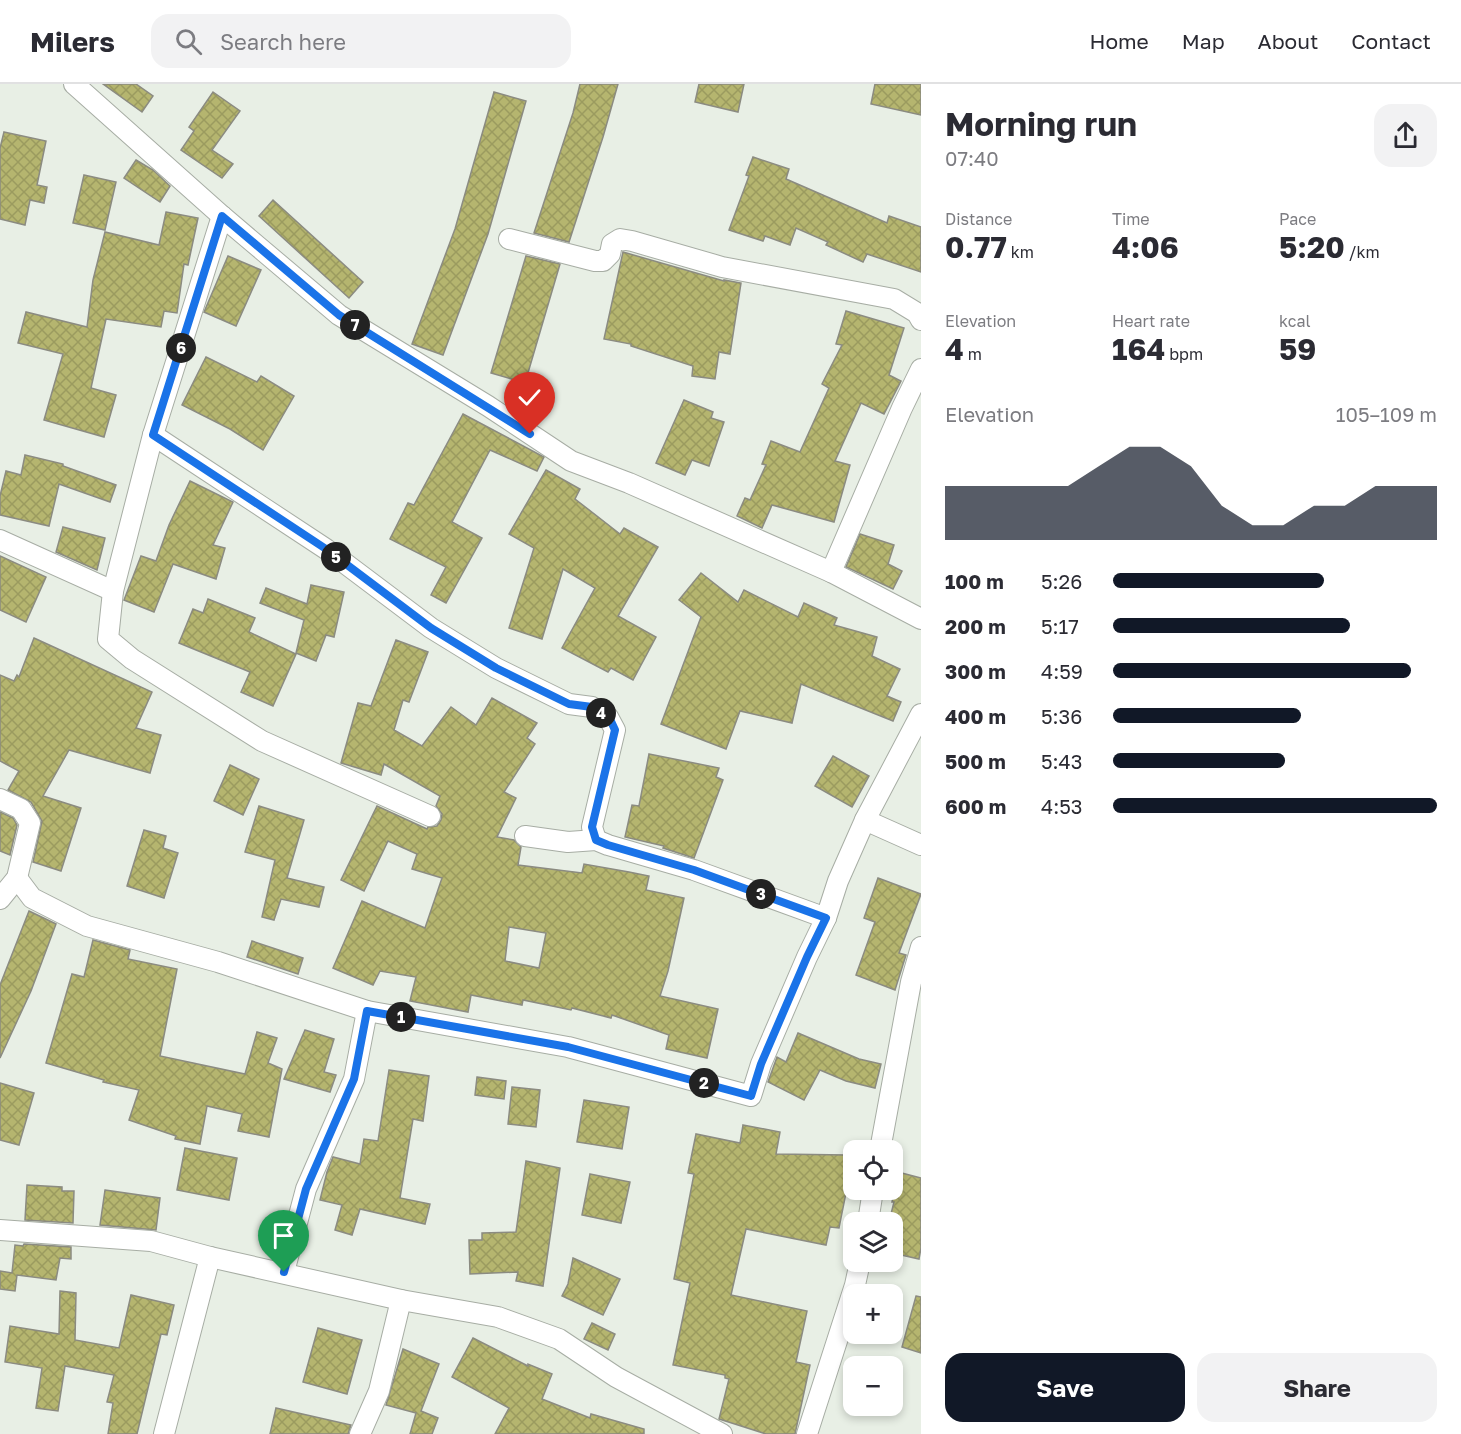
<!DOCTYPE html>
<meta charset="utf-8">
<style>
body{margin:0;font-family:"Golos Text",sans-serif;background:#f2f2f3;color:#2b2b33;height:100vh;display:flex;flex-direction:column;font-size:22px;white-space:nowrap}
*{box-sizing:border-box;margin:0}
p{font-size:20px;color:#7c7c81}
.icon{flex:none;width:33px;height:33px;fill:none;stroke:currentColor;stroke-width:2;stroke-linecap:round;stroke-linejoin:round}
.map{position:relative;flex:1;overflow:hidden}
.panel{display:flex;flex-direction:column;background:#fff;width:540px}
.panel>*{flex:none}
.fabs{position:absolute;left:843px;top:1056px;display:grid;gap:12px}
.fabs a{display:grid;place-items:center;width:60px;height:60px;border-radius:12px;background:#fff;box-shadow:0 3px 9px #0003;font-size:30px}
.pin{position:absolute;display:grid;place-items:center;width:51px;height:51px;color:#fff;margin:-62px -26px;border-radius:50% 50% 50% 0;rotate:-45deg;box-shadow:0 0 6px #0007}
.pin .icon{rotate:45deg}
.km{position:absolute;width:30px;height:30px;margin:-15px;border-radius:50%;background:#222;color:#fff;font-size:16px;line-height:30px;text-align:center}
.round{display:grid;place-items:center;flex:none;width:63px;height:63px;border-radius:18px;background:#f2f2f3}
.headline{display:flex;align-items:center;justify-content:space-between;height:102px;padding:0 24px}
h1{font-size:33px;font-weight:700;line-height:45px}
.figures{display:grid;grid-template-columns:repeat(3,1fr);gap:9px;height:102px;padding:6px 24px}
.figures div{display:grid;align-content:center}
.figures b{font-size:30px;font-weight:700}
.figures small{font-size:16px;font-weight:400}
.figures p{font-size:16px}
.chart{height:168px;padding:12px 24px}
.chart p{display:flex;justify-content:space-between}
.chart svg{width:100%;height:108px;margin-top:6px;fill:#111827;opacity:.7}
.cta{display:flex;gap:12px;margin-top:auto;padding:12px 24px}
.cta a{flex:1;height:69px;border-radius:18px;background:#111827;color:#fff;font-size:24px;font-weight:700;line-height:69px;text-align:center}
.cta a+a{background:#f2f2f3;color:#2b2b33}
ul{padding:0 24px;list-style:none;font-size:20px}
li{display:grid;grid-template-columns:96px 72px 1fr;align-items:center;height:45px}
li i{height:15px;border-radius:8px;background:#111827}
header{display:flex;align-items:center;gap:36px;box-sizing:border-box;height:84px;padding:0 30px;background:#fff;border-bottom:2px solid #e1e1e2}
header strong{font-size:28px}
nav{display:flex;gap:33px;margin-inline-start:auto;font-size:21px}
.search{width:420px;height:54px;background:#f2f2f3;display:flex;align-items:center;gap:15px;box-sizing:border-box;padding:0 21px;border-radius:18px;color:#7c7c81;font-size:22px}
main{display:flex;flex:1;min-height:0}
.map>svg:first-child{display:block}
.building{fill:url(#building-cross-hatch);stroke:#8b8b81;stroke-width:1.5;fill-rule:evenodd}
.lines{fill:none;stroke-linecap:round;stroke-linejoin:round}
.minor-casing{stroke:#a7ada4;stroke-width:22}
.minor{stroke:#fff;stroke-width:20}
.route-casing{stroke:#fff;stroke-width:12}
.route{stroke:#1a73e8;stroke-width:8}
</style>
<header>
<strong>Milers</strong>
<div class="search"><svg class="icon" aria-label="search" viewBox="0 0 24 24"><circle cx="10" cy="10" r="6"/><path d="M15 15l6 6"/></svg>Search here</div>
<nav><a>Home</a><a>Map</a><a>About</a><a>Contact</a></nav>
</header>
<main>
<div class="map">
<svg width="921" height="1350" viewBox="0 0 921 1350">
<defs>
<pattern id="building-cross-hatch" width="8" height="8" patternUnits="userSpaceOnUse" patternTransform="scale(1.5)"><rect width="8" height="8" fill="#b5b56f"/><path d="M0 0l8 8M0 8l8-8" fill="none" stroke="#9b9b5f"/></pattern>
</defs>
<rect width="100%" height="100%" fill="#e8efe5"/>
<g class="building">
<path d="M 103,0 L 136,0 L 153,12 L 142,28 Z"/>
<path d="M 580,0 L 618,0 L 603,53 L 569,158 L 534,149 L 573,29 Z"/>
<path d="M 699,0 L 744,0 L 738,28 L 695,18 Z"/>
<path d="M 875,0 L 921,0 L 921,31 L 871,20 Z"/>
<path d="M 213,8 L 240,27 L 212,66 L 233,80 L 222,94 L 181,66 L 194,47 L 189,43 Z"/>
<path d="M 494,8 L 526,17 L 488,150 L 443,271 L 412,260 L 455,145 Z"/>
<path d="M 4,48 L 46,57 L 37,101 L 47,103 L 44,119 L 30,116 L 25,141 L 0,135 L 0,64 Z"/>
<path d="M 753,73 L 789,85 L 786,95 L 887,139 L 889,132 L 921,143 L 921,188 L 867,170 L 863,178 L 826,161 L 828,158 L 796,144 L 790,161 L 765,152 L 763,157 L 729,146 L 749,92 L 746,91 Z"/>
<path d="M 136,76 L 153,86 L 170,102 L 160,118 L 124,94 Z"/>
<path d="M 84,91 L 116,98 L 105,146 L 73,139 Z"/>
<path d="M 273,116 L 363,198 L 349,214 L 259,132 Z"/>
<path d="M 166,128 L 198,134 L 188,181 L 184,180 L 177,229 L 164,227 L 161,243 L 106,235 L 91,304 L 116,311 L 104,353 L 44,336 L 63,270 L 18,259 L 26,228 L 87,243 L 93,196 L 105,148 L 159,161 Z"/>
<path d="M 623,168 L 724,197 L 724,196 L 741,199 L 730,270 L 719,268 L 715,295 L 692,292 L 693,282 L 631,262 L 631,260 L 604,255 Z"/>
<path d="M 228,172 L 261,186 L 236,242 L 204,228 Z"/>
<path d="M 526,172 L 560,180 L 525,299 L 491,289 Z"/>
<path d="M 846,227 L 904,244 L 889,291 L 901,297 L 884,330 L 861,319 L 835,377 L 850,381 L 834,438 L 772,421 L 762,444 L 737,432 L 745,414 L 750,416 L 766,381 L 762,380 L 771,357 L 800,368 L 829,304 L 822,300 L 842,261 L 836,260 Z"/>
<path d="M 206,273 L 257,298 L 261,292 L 294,312 L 263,366 L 230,345 L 182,321 Z"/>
<path d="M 684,316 L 713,328 L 711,334 L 724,338 L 709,382 L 692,376 L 685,391 L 656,379 Z"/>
<path d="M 463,330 L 544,373 L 537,387 L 490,366 L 452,438 L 482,454 L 446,519 L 431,511 L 446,483 L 390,455 L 408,419 L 414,421 Z"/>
<path d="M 25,371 L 63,380 L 63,382 L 116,401 L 110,418 L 59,400 L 49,442 L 0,431 L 0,412 L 6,387 L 21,391 Z"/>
<path d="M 546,386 L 580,405 L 575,415 L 620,450 L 624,444 L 658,463 L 618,532 L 656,553 L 633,596 L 611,584 L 608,588 L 562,564 L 595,504 L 563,485 L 542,555 L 509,544 L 534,464 L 509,450 Z"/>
<path d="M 190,397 L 233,418 L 213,461 L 225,464 L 216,495 L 173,480 L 154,528 L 124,516 L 141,472 L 156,477 L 169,441 Z"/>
<path d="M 63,443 L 105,454 L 97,486 L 56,468 Z"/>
<path d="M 860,450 L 894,461 L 888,480 L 902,487 L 893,505 L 846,483 Z"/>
<path d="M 0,472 L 46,493 L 26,538 L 0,526 Z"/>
<path d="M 701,489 L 738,518 L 744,506 L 798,533 L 804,519 L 837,534 L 834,541 L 877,553 L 872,572 L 900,585 L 887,612 L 901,618 L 893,637 L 801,600 L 792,639 L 740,627 L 726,665 L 661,640 L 701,533 L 679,516 Z"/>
<path d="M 311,501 L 344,508 L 334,553 L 326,551 L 316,577 L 296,569 L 304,536 L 260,519 L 266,504 L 307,520 Z"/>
<path d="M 208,515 L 255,534 L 249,548 L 296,570 L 273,622 L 241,608 L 250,588 L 179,559 L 193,525 L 203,529 Z"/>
<path d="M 34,554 L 152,608 L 136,644 L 161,651 L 150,689 L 69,666 L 43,712 L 81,724 L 61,787 L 33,778 L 42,737 L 31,718 L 8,706 L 19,687 L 0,677 L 0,591 L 14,597 L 17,591 L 19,593 Z"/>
<path d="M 396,556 L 428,568 L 409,618 L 403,616 L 394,646 L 422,662 L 451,623 L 476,641 L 492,614 L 537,639 L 527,654 L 535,660 L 504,708 L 516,714 L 497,753 L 514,756 L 521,763 L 518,781 L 582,789 L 584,780 L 629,788 L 649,792 L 646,806 L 684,814 L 668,887 L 660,912 L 718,925 L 707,974 L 666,965 L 669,951 L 612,931 L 611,934 L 572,924 L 571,926 L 523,916 L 522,921 L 471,911 L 468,928 L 410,917 L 416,893 L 380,887 L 373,901 L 333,884 L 362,817 L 425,844 L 442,794 L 412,785 L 417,770 L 388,757 L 364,807 L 341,796 L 377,722 L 427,745 L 428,743 L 437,742 L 441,736 L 442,730 L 436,722 L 440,712 L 384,680 L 381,691 L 341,679 L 358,619 L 371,622 ZM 509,843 L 546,849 L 539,884 L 505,877 Z"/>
<path d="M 649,670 L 719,684 L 716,693 L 723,696 L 694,774 L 663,764 L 664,762 L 625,753 L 632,721 L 639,722 Z"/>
<path d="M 833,672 L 869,692 L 852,723 L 815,702 Z"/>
<path d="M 230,681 L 259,695 L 243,731 L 214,717 Z"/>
<path d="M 259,722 L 304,736 L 287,794 L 324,803 L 319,823 L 281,815 L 274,836 L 262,833 L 275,776 L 245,768 Z"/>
<path d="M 0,728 L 13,734 L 17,741 L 10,771 L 0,767 Z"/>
<path d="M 144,746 L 166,752 L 163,764 L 178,769 L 164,814 L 127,802 Z"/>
<path d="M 878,794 L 921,810 L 899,869 L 906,871 L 895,906 L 856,891 L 875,838 L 864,834 Z"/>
<path d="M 29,827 L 56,840 L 31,907 L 0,974 L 0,901 Z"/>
<path d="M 93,856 L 130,866 L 128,875 L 177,885 L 160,972 L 245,990 L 257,948 L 277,954 L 268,979 L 282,985 L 269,1053 L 238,1047 L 242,1030 L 207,1022 L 200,1060 L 175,1055 L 176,1052 L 129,1036 L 139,1006 L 103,998 L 104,996 L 46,979 L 72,890 L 84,893 Z"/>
<path d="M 252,857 L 303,874 L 298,890 L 247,873 Z"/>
<path d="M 305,946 L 334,955 L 324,988 L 336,991 L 330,1008 L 284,995 Z"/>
<path d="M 798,949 L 859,975 L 881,980 L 875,1004 L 846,997 L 820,986 L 804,1016 L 768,998 L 777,973 L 786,978 Z"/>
<path d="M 389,986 L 429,992 L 423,1037 L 413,1035 L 400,1114 L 430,1120 L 425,1140 L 360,1125 L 352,1151 L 335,1146 L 342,1121 L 320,1116 L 327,1088 L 333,1073 L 360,1080 L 364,1055 L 378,1057 Z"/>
<path d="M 477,993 L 506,997 L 504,1015 L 475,1011 Z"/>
<path d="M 0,999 L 34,1009 L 19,1061 L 0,1056 Z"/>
<path d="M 512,1003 L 540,1006 L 536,1043 L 508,1040 Z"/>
<path d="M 584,1016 L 629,1023 L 622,1065 L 577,1058 Z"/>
<path d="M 743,1041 L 780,1048 L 776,1070 L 847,1071 L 847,1104 L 839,1144 L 830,1143 L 826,1161 L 746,1145 L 731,1211 L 807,1227 L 796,1278 L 810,1281 L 795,1350 L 766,1350 L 719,1335 L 729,1295 L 725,1294 L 725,1291 L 673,1281 L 690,1199 L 674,1195 L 694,1090 L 688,1089 L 696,1050 L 740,1059 Z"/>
<path d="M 185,1064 L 237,1074 L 229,1116 L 177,1106 Z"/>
<path d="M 526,1077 L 560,1084 L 543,1202 L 516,1197 L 518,1188 L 470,1190 L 469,1156 L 482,1156 L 482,1149 L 516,1148 Z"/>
<path d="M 898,1088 L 921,1094 L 921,1164 L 919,1175 L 892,1169 L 892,1138 L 889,1138 L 894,1118 L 892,1118 Z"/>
<path d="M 590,1090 L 630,1098 L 621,1139 L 582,1131 Z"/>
<path d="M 27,1101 L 62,1103 L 62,1107 L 74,1107 L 73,1139 L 25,1136 Z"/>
<path d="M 105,1106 L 160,1114 L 156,1146 L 100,1141 Z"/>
<path d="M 24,1160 L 71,1163 L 71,1175 L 60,1174 L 56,1196 L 17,1191 L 15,1207 L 0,1205 L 0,1187 L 12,1189 L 15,1161 L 23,1162 Z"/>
<path d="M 573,1174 L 620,1195 L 603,1231 L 562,1212 L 568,1200 Z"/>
<path d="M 60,1207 L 76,1209 L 75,1256 L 119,1264 L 131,1211 L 174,1221 L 167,1251 L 161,1250 L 137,1350 L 108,1350 L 113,1319 L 107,1318 L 114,1291 L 65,1282 L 58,1327 L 36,1324 L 42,1284 L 5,1278 L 10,1242 L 59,1250 Z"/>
<path d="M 916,1212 L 921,1213 L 921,1269 L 902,1263 Z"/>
<path d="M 592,1239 L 615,1250 L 608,1266 L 584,1255 Z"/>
<path d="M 318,1244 L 362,1256 L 347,1310 L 303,1298 Z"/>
<path d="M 473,1254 L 528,1282 L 528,1280 L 552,1290 L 542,1315 L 590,1334 L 591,1330 L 644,1345 L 644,1350 L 495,1350 L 509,1324 L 452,1293 Z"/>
<path d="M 403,1265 L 439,1280 L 421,1327 L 438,1334 L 432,1350 L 410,1350 L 416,1329 L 386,1321 Z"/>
<path d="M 276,1324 L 351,1341 L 348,1350 L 270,1350 Z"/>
</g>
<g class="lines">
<defs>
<g id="minor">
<path d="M 74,0 L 222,132 L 339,231 L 488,322 L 571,377 L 629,399 L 831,488 L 921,535"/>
<path d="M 222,132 L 153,351 L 113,507 L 108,555 L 132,575 L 262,657 L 430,732"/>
<path d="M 509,155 L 595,177 L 603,177 L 610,170 L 612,160 L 620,155 L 632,157 L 722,183 L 894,215 L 917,229 L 921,236"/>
<path d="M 153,351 L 326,465 L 431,544 L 496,584 L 569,620 L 592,623 L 608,633 L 615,646 L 592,743 L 596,756"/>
<path d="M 0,456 L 113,507"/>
<path d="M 831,488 L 902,324 L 921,285"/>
<path d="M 0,715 L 21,725 L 30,739 L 17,794 L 0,815"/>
<path d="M 865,736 L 921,761"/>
<path d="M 525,752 L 568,758 L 596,756 L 608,761 L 694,786 L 826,834"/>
<path d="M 17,794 L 32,814 L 87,842 L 218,878 L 367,927 L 568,963 L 751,1012 L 761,980 L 807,873 L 826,834 L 838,797 L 865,736 L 921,630"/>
<path d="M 880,1066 L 911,898 L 921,863"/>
<path d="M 868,1138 L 873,1106"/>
<path d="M 0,1146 L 151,1157 L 210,1173 L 401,1216 L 498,1233 L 559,1255 L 616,1293 L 722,1350"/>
<path d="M 284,1188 L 306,1105 L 354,995 L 367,927"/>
<path d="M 164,1350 L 210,1173"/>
<path d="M 360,1350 L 379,1307 L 401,1216"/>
<path d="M 807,1350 L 855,1201 L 860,1178"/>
</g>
</defs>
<use href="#minor" class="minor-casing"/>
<use href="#minor" class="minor"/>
</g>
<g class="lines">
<defs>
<path id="route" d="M 284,1188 L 306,1105 L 354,995 L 367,927 L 568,963 L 751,1012 L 761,980 L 807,873 L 826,834 L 694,786 L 608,761 L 596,756 L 592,743 L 615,646 L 609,633 L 592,623 L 569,620 L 496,584 L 431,544 L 326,465 L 153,351 L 222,132 L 339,231 L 530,350"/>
</defs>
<use href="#route" class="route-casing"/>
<use href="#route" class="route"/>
</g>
</svg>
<div class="fabs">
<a><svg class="icon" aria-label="locate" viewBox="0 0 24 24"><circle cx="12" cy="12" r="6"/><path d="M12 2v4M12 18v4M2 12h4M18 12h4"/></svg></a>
<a><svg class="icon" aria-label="layers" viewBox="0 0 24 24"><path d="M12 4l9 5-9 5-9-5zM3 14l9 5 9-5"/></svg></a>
<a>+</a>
<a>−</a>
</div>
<div class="pin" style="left:284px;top:1188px;background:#1e9e55"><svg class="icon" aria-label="arrive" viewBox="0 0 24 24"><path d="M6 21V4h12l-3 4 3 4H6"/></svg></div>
<div class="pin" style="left:530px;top:350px;background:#d93025"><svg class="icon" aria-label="check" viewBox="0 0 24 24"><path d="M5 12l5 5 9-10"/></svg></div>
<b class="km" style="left:401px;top:933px">1</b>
<b class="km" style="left:704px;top:999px">2</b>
<b class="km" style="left:761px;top:810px">3</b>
<b class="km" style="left:601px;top:629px">4</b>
<b class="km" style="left:336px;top:473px">5</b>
<b class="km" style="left:181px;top:264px">6</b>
<b class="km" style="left:355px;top:241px">7</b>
</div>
<section class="panel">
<div class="headline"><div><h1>Morning run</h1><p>07:40</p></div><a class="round"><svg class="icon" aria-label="share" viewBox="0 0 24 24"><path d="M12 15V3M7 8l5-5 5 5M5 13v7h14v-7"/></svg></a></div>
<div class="figures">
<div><p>Distance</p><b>0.77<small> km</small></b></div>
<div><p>Time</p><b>4:06</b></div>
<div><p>Pace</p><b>5:20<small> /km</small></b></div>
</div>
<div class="figures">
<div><p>Elevation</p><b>4<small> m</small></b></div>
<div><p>Heart rate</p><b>164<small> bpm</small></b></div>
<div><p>kcal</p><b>59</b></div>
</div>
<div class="chart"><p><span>Elevation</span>105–109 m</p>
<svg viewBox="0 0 160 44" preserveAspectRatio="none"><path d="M0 44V22L10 22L20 22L30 22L40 22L50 14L60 6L70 6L80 14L90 30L100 38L110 38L120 30L130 30L140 22L150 22L160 22V44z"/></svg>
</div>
<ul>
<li><b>100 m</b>5:26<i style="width:65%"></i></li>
<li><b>200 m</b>5:17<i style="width:73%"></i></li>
<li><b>300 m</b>4:59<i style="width:92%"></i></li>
<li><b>400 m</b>5:36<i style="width:58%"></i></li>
<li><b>500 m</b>5:43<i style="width:53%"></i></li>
<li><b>600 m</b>4:53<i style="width:100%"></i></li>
</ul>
<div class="cta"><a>Save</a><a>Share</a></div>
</section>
</main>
